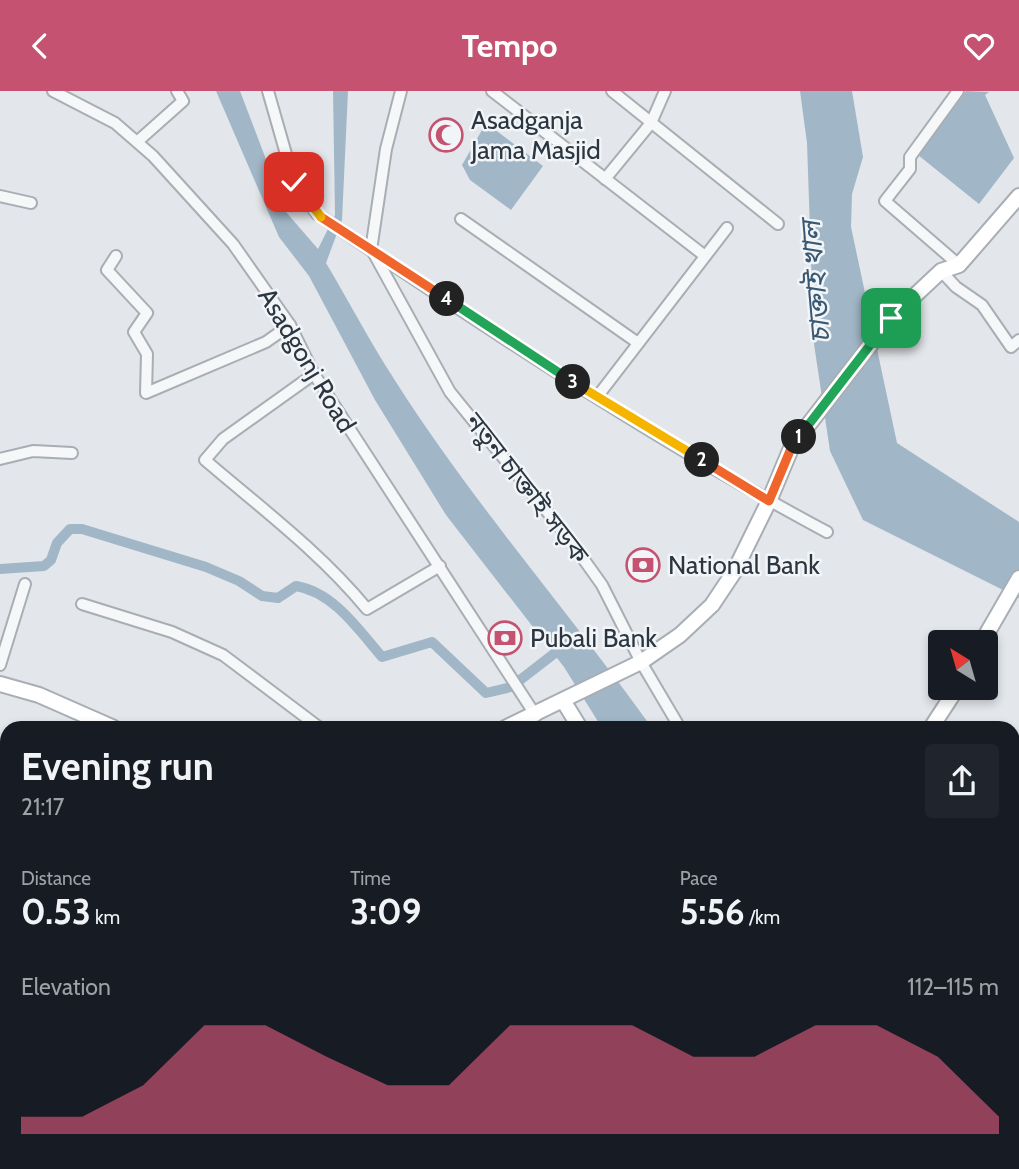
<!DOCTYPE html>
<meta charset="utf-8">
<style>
body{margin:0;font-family:Cabin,"Noto Sans Bengali",sans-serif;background:#20242c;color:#f1f3f6;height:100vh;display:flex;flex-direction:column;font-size:26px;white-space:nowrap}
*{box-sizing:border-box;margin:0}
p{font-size:23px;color:#9ea1a6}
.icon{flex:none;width:38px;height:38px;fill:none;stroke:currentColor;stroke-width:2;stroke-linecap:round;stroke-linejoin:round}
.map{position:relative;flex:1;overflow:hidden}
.drawer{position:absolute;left:0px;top:630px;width:1020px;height:448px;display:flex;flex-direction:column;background:#171b24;border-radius:21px 21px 0 0;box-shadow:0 4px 10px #0003}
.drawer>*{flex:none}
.needle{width:46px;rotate:323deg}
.fabs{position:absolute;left:928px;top:539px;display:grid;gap:14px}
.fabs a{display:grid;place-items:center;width:70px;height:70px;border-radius:7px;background:#171b24;box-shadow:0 4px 10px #0003;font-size:35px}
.pin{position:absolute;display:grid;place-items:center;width:60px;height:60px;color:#fff;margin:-30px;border-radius:14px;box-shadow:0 4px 10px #0006}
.km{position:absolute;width:35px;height:35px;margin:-18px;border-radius:50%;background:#222;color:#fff;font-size:19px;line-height:35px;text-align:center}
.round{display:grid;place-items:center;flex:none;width:74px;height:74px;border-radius:7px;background:#20242c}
.summary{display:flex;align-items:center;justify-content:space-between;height:119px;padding:0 21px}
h1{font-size:38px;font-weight:800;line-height:52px}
.figures{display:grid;grid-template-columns:repeat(3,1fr);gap:10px;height:119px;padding:7px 21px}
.figures div{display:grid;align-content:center}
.figures b{font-size:35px;font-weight:800}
.figures small{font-size:19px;font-weight:400}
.figures p{font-size:19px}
.chart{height:196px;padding:14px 21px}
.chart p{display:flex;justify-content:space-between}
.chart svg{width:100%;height:126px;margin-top:7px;fill:#c55270;opacity:.7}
header{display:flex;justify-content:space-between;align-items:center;height:91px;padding:0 21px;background:#c55270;color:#fff;font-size:32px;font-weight:800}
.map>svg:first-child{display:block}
.green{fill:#cad3c5}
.water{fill:#a1b7c7}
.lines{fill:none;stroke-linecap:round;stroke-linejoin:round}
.canal{stroke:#a1b7c7;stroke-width:10}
.street-casing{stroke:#a8aeb4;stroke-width:14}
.secondary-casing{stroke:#a8aeb4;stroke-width:18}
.street{stroke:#f5f7f8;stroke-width:10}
.secondary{stroke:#fff;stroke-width:14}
.split-1-casing{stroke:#fff;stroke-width:14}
.split-2-casing{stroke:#fff;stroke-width:14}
.split-3-casing{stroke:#fff;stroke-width:14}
.split-4-casing{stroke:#fff;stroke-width:14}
.split-5-casing{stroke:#fff;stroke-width:14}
.split-6-casing{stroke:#fff;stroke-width:14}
.split-1{stroke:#22a559;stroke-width:9}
.split-2{stroke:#f0652b;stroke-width:9}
.split-3{stroke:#f5b400;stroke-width:9}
.split-4{stroke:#22a559;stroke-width:9}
.split-5{stroke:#f0652b;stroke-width:9}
.split-6{stroke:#f5b400;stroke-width:9}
.labels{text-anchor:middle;stroke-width:5;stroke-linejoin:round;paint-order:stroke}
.poi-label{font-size:26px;fill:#2c3641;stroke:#f2f5f7;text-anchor:start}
.street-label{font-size:26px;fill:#2c3641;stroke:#f2f5f7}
.water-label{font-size:28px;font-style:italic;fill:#395872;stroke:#f2f5f7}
</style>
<header><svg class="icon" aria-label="back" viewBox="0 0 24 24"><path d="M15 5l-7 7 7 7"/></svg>Tempo<svg class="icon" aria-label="heart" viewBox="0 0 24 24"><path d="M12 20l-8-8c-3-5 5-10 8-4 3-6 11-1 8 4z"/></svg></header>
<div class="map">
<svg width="1019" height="1078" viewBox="0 0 1019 1078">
<rect width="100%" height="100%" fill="#e3e6ea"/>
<path class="green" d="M 574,1071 L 832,1071 L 824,1078 L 569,1078 Z"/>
<g class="water">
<path d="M 216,0 L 240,0 L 286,121 L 318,158 L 335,124 L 333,0 L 348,0 L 342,129 L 326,172 C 350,212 371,253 396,291 C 473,412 569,521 652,637 L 602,637 L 564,576 L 446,424 L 375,309 L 309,185 L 279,146 Z"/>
<path d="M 800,0 L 852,0 L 863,66 L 852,103 L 851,136 L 897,352 L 1019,431 L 1019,507 L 863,429 L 830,360 L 814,253 L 807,52 Z"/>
<path d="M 966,0 L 989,1 L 985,4 L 1014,67 L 979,113 L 918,64 Z"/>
<path d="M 486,32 L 543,75 L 511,119 L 470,89 L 462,74 Z"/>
<path d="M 1019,894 L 1019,1078 L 857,1078 L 859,1071 L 1013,1071 L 1013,897 Z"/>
</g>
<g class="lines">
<g class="canal">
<path d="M 0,478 L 44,475 L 51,469 L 57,452 L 70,438 L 82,438 L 206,476 L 239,490 L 262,505 L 278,507 L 296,495 C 333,501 358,538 382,566 L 432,551 L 486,602 L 511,596 L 564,555"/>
<path d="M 0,719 L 7,721"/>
<path d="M 504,1071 L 514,1078"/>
</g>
<defs>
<g id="street">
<path d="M 53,0 L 115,32 L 153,65 L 233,153 L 290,234 L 314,283 L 536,625"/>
<path d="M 268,0 L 294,91 L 317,123 C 483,235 651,347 827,441"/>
<path d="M 492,0 L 705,165"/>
<path d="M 612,0 L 778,133"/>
<path d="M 958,0 L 910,66 L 910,78 L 885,110 L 959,174"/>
<path d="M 138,50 L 183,10 L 177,0"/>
<path d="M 605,88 L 651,32 L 665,0"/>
<path d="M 0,105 L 31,112"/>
<path d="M 461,128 L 638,252"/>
<path d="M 371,159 L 386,58 L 401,0"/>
<path d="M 373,161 L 450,301 L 567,445 L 602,494 L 641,571 L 680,637"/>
<path d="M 116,165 L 107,179 L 147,222 L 134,241 L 147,263 L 146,302 L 266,251 L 290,234"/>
<path d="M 941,180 L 956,196 L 982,214 L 1011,256 L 1019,249"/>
<path d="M 314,283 L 223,348 L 205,369 C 261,417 320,461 367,518 L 440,475"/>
<path d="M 597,306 L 727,137"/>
<path d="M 0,368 L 33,360 L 72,362"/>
<path d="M 82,513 L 172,541 L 223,564 L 320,637"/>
<path d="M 0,574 L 25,493"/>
<path d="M 0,741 L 7,741"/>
<path d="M 0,785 L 7,786"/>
<path d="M 0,902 L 7,903"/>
<path d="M 0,927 L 7,928"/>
<path d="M 386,1071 L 398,1078"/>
</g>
<g id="secondary">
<path d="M 982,551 L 1019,487"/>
<path d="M 0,593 L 39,604 L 114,637"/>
<path d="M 564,611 L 580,637"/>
<path d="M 505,637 L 641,571 L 680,544 L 712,514 L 734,481 L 769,410 L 792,355 L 891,227 L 941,180 L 959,174 L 1019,105"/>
<path d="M 931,637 L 957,597"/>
<path d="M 555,1078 L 560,1071"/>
</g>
</defs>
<use href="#street" class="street-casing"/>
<use href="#secondary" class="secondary-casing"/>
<use href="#street" class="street"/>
<use href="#secondary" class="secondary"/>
</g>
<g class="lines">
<defs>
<path id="split-1" d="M 799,346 L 891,227"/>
<path id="split-2" d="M 702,369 L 769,410 L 792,355 L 799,346"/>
<path id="split-3" d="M 573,291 L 702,369"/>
<path id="split-4" d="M 447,208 L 573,291"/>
<path id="split-5" d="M 321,126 L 447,208"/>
<path id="split-6" d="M 294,91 L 321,126"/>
</defs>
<use href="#split-1" class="split-1-casing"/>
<use href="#split-2" class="split-2-casing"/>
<use href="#split-3" class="split-3-casing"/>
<use href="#split-4" class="split-4-casing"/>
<use href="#split-5" class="split-5-casing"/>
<use href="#split-6" class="split-6-casing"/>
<use href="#split-1" class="split-1"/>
<use href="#split-2" class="split-2"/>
<use href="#split-3" class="split-3"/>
<use href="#split-4" class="split-4"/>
<use href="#split-5" class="split-5"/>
<use href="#split-6" class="split-6"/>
</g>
<defs>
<symbol id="mosque-ring" viewBox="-11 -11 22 22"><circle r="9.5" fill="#f2f5f7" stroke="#c55270" stroke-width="1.5"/><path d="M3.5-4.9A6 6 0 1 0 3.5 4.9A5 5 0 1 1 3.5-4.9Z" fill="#c55270"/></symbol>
<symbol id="bank-ring" viewBox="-11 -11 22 22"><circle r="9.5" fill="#f2f5f7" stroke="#c55270" stroke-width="1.5"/><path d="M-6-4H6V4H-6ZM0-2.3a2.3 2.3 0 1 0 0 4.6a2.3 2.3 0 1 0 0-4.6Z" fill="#c55270"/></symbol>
</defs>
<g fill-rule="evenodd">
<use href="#mosque-ring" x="427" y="25" width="38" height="38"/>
<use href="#bank-ring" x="624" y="455" width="38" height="38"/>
<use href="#bank-ring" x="486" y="528" width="38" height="38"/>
</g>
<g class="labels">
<g class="poi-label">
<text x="471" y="38">Asadganja<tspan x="471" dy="30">Jama Masjid</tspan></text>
<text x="668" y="483">National Bank</text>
<text x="530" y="556">Pubali Bank</text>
</g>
<g class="street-label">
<text transform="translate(307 269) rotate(59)" y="9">Asadgonj Road</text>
<text transform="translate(527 397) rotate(52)" y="9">নতুন চাক্তাই সড়ক</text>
</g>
<g class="water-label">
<text transform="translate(815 191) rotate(-95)" y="10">চাক্তাই খাল</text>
</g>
</g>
</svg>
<div class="fabs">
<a><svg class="needle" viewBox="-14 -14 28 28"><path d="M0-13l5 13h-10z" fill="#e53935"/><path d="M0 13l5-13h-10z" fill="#9ea1a6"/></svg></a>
</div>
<div class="pin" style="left:891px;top:227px;background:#1e9e55"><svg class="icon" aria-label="arrive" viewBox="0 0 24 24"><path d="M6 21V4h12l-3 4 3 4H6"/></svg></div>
<div class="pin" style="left:294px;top:91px;background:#d93025"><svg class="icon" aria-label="check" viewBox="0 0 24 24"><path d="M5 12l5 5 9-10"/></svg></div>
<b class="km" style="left:799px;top:346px">1</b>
<b class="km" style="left:702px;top:369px">2</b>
<b class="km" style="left:573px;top:291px">3</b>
<b class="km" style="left:447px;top:208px">4</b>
<section class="drawer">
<div class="summary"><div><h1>Evening run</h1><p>21:17</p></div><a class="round"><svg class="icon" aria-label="share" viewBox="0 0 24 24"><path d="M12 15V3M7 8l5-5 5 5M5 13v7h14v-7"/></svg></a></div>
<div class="figures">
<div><p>Distance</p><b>0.53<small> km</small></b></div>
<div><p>Time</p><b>3:09</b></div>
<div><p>Pace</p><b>5:56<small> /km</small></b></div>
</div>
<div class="chart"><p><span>Elevation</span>112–115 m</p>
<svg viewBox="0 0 160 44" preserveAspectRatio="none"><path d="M0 44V38L10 38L20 27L30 6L40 6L50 17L60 27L70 27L80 6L90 6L100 6L110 17L120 17L130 6L140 6L150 17L160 38V44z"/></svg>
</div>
</section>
</div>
